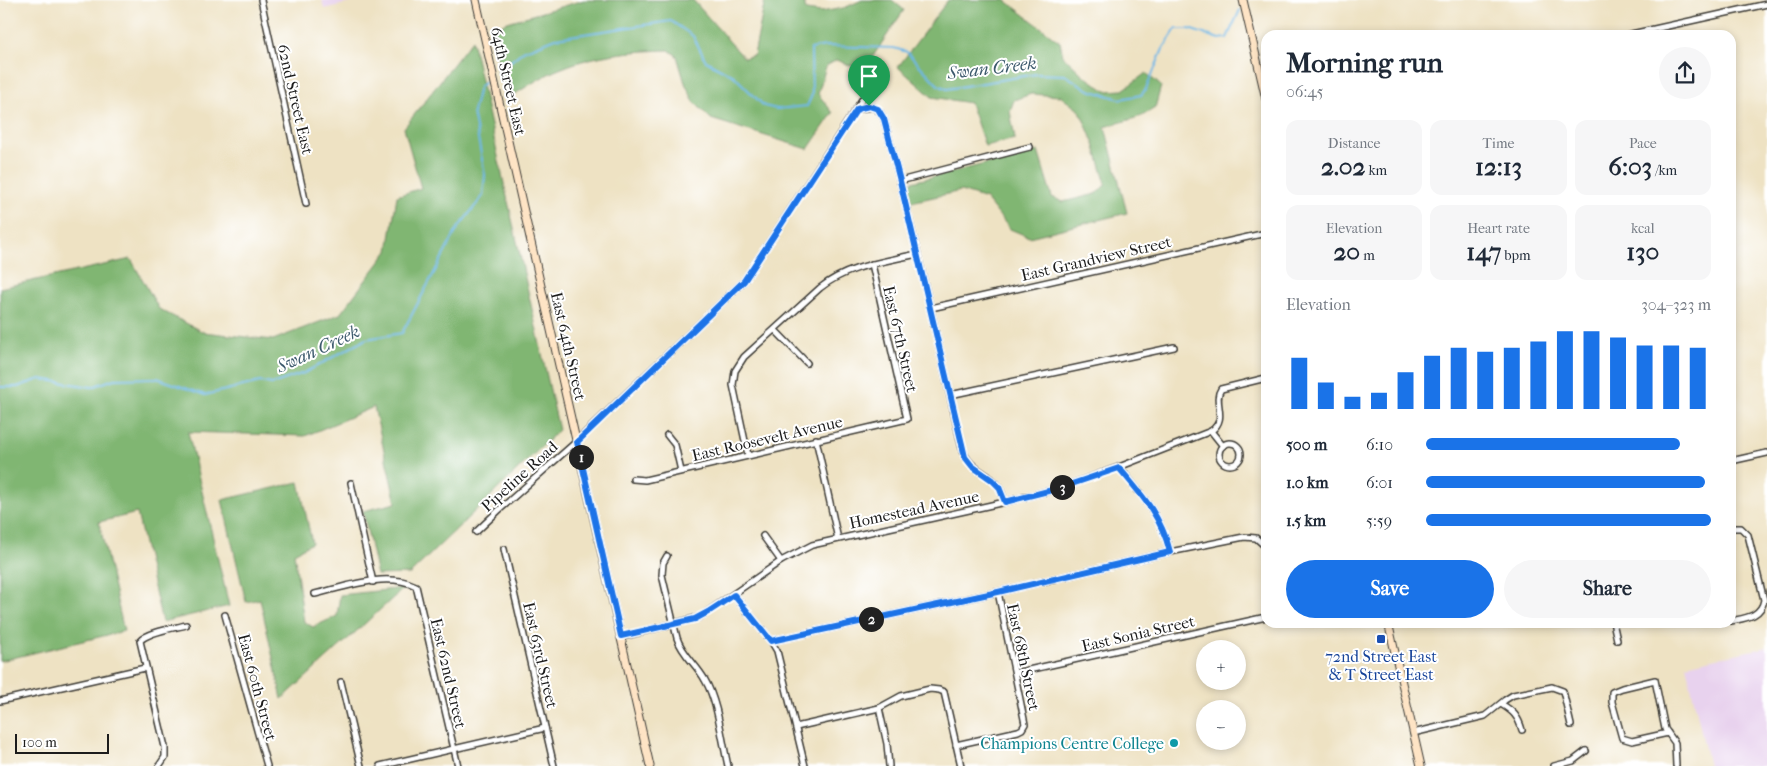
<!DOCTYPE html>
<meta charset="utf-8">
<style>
body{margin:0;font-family:"IM FELL French Canon",serif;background:#f6f6f7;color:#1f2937;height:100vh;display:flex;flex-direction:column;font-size:19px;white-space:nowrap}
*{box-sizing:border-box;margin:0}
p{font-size:16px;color:#747a83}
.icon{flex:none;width:28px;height:28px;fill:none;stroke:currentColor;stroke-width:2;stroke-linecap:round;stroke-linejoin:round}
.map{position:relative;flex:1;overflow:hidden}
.details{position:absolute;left:1261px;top:30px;width:475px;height:598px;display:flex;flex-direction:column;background:#fff;border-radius:15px;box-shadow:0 2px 8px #0003}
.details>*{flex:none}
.buttons{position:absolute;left:1196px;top:640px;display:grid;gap:10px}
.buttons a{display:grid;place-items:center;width:50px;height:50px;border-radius:50%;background:#fff;box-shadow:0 2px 8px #0003;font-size:25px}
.scale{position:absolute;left:15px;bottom:12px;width:94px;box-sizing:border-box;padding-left:5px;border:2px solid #1c1c1c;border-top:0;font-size:14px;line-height:18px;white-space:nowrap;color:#1c1c1c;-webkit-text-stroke:4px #fff;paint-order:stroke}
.pin{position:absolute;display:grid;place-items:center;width:42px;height:42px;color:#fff;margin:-51px -21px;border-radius:50% 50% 50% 0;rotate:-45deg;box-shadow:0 0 5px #0007}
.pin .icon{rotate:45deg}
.km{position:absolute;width:25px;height:25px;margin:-12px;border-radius:50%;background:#222;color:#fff;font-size:14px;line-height:25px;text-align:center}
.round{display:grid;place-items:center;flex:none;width:52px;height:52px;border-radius:26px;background:#f6f6f7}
.summary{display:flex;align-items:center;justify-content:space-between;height:85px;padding:0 25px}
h1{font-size:28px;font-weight:800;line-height:38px}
.metrics{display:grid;grid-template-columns:repeat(3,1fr);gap:8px;height:85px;padding:5px 25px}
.metrics div{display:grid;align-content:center;border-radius:12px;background:#f6f6f7;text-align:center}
.metrics b{font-size:25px;font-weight:800}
.metrics small{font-size:14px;font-weight:400}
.metrics p{font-size:14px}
.chart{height:140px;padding:10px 25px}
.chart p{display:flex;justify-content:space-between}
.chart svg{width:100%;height:90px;margin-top:5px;stroke:#1a73e8;stroke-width:6}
.action{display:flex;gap:10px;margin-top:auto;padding:10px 25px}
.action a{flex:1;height:58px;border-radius:30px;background:#1a73e8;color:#fff;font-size:20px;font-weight:800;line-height:58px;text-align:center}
.action a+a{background:#f6f6f7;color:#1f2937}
ul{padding:0 25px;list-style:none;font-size:16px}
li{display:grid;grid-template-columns:80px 60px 1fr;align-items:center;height:38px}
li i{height:12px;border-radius:6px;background:#1a73e8}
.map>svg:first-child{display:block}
.built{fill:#e8d2ee}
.forest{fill:#80b672;stroke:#4e6947}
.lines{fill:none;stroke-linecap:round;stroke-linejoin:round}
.stream{stroke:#6eb8e7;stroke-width:2}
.street-casing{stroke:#3c3a35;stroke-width:8}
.secondary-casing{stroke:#3c3a35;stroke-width:9}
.street{stroke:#fff;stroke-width:5}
.secondary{stroke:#fee4c5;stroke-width:7}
.route-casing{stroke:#fff;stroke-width:10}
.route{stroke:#1a73e8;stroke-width:6}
.transit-dot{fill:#1a4fb4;stroke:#fff;stroke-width:2}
.culture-dot{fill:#0f9aa8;stroke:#fff;stroke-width:2}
.labels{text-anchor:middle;stroke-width:4;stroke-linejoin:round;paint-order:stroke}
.street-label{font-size:16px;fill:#1c1c1c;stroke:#fff}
.transit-label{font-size:16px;fill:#164399;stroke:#fff}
.culture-label{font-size:16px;fill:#0d838f;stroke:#fff;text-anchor:end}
.water-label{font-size:18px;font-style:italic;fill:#3d5a6d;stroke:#fff}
</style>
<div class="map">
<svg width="1767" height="766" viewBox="0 0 1767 766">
<rect width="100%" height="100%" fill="#fff"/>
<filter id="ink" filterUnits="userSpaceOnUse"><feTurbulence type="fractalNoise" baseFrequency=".02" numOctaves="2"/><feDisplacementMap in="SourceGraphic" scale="10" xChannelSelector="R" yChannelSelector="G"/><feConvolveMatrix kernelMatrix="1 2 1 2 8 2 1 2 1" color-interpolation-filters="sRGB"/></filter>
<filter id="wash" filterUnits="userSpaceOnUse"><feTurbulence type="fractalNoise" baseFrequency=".0096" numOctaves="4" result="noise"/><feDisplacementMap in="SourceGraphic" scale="20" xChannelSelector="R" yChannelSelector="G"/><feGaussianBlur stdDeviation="1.12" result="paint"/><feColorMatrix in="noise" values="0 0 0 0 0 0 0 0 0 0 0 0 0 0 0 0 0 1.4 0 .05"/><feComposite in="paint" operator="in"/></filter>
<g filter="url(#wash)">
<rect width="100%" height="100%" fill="#eee2c3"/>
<g class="built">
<path d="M 322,0 L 361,0 L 324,9 Z"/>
<path d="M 1767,647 L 1767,766 L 1709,766 L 1686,665 Z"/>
</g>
<g class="forest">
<path d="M 584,0 L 693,0 L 744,58 L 754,55 L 765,0 L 803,0 L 806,10 L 821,12 L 844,8 L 862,0 L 892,0 L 904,10 L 863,71 L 837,60 L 826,66 L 818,94 L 833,113 L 808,149 L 711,119 L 694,102 L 685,83 L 677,56 L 669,50 C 633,51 596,54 562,68 C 543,75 525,88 507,99 L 491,33 L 504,23 Z"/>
<path d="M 948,0 L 1005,0 L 1060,42 L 1063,56 L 1083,75 L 1106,91 L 1123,90 L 1146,73 L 1161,86 L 1155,108 L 1142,116 L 1105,127 L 1127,213 L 1029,237 L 1010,229 L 986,199 L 961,191 L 911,202 L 908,183 L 1038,151 L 1052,197 L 1063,202 L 1096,194 L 1106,184 L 1094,144 L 1080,111 L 1060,96 L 1031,94 L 1014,100 L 1010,111 L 1015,139 L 985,146 L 970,103 L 932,97 L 898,67 Z"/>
<path d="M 472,40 L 559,430 L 410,574 L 377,575 L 363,511 L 396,503 L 374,407 L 305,436 L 188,432 L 229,606 L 162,622 L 137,513 L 99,522 L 124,631 L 0,661 L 0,288 L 131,259 L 159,309 L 203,332 L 273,340 L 340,314 L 388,251 L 397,196 L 421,188 L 404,128 Z"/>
<path d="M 299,482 L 312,543 L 294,553 L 304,622 L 313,627 L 337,616 L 340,595 L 404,588 L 282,699 L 260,599 L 246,602 L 222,500 Z"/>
</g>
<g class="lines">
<g class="stream">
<path d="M 498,72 L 523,51 L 556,38 L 671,21 L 693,36 L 706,61 L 734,76 L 764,106 L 777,109 L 807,106 L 812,95 L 811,49 L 825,46 L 894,48 L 907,52 L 938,85 L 947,89 L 1036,74 L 1065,75 L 1089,90 L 1120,99 L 1141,95 L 1146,89 L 1163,49 L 1176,29 L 1189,29 L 1219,39 L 1227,38 L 1240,10"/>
<path d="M 0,387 L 17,387 L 40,379 L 92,387 L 114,379 L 157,378 L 205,395 L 260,382 L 272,384 L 304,373 L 366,339 L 402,333 L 458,228 L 483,196 L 485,175 L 473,112 L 479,87 L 489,79"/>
</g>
</g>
</g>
<g filter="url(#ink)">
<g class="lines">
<defs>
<g id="street">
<path d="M 261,0 L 306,204"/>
<path d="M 1627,35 L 1767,4"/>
<path d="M 857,109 L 873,107 L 880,112 L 884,119 C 913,228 937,338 962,448 C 971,473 988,470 999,487 C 1002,492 1003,497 1005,502"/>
<path d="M 900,181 L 1030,147"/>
<path d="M 931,308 L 1266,233"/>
<path d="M 775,330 L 807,363"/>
<path d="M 950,395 L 1174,347"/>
<path d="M 1211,431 L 1223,446"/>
<path d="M 667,435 L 675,445 L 681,471"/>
<path d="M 816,439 L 838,539"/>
<circle cx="1230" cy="454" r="11"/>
<path d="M 748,455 L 733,385 L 735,371 L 744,357 L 820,288 C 847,266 883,262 917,254"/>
<path d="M 1731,461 L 1767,453"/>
<path d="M 1119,467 C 1142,495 1161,516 1170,552"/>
<path d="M 633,479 L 645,480 L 907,419 L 872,264"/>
<path d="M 351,483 L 373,582"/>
<path d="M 1731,528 L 1741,528 L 1748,535 L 1764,600 C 1761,617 1745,618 1731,621"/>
<path d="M 476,532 L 498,511 L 577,441 L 744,281 L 865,95"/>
<path d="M 763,536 L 781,561"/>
<path d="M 504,549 L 554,766"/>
<path d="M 667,556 L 663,563 L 662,575 L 677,638 C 682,654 697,665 705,680 C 718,702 722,740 728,766"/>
<path d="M 315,594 C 345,587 386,571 416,586 L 458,766"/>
<path d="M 734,595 L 771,641 L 777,651 L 805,766"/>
<path d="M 225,615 L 267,766"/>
<path d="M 1613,622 L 1617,640"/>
<path d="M 1711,622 L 1723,622"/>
<path d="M 621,637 L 700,617 L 781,561 L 812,545 L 1005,502 L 1060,488 L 1119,467 L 1211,431 C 1229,418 1212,402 1221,389 L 1266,378"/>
<path d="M 771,641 L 998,592 L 1170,552 L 1244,537 L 1256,538 L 1266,547"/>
<path d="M 1015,673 L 1266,617"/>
<path d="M 341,682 L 361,766"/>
<path d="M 0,701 L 145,668"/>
<path d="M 1501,704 C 1513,711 1518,716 1522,730"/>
<path d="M 879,708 L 887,744 L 889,766"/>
<path d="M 796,727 L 879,708 L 901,696 L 930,689 L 939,690 L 944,692 L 961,766"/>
<path d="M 1413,733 L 1485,716 L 1505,700 L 1513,695 L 1552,687 L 1563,691 L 1571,725"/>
<path d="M 1668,733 L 1632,741 L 1622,738 L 1612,702 L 1612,692 L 1622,688 L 1655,680 L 1665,729 L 1675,743 L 1676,766"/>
<path d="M 956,745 L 1018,731 L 1022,729 L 1025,724 L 998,592"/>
<path d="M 159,766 L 165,757 L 165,747 L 140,641 C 147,632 175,628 186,625"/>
<path d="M 380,766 L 545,728"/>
<path d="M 1554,766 L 1573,761 L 1586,751"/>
</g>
<g id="secondary">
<path d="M 476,0 L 650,766"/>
<path d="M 1243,0 L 1266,99"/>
<path d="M 1388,622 L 1421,766"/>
</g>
</defs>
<use href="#street" class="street-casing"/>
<use href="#secondary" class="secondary-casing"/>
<use href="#street" class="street"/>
<use href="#secondary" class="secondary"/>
</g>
</g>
<g class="lines" filter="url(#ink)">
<defs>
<path id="route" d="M 869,106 L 878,109 L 884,119 L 900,181 L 965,457 L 972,466 L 992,480 L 999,487 L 1005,502 L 1060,488 L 1119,468 C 1142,495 1161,516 1170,552 L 998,592 L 771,641 L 734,595 L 708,612 L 695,619 L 621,636 L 577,442 L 744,281 L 857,109 Z"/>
</defs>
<use href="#route" class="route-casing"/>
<use href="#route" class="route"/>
</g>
<rect class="transit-dot" x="1376" y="634" width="10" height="10" rx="2.5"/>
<circle class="culture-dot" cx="1174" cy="743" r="5"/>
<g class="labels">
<g class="street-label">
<text transform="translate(509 81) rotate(77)" y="6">64th Street East</text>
<text transform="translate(296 99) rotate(77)" y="6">62nd Street East</text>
<text transform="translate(1096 258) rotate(-13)" y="6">East Grandview Street</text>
<text transform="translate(901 339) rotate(77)" y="6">East 67th Street</text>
<text transform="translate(569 346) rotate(77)" y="6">East 64th Street</text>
<text transform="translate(767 438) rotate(-13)" y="6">East Roosevelt Avenue</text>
<text transform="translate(519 476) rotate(-42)" y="6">Pipeline Road</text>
<text transform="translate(914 509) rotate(-12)" y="6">Homestead Avenue</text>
<text transform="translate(1138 633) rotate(-13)" y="6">East Sonia Street</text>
<text transform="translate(541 655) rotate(77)" y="6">East 63rd Street</text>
<text transform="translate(1024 657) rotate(78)" y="6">East 68th Street</text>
<text transform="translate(449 673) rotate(77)" y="6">East 62nd Street</text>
<text transform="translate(258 687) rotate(75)" y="6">East 60th Street</text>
</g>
<g class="transit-label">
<text x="1381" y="662">72nd Street East<tspan x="1381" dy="18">&amp; T Street East</tspan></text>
</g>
<g class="culture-label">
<text x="1164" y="749">Champions Centre College</text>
</g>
<g class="water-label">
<text transform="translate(992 68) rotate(-7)" y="6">Swan Creek</text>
<text transform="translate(318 349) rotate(-25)" y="6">Swan Creek</text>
</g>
</g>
</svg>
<div class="buttons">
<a>+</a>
<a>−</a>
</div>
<div class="scale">100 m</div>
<div class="pin" style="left:869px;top:106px;background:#1e9e55"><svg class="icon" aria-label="arrive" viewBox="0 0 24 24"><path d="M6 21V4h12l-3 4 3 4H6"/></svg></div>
<b class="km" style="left:581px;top:457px">1</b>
<b class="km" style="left:871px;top:619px">2</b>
<b class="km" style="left:1062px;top:487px">3</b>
<section class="details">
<div class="summary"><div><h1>Morning run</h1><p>06:45</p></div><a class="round"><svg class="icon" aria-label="share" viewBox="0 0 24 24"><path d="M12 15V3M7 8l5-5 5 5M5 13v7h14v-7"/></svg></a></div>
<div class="metrics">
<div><p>Distance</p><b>2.02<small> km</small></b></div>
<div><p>Time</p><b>12:13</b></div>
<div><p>Pace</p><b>6:03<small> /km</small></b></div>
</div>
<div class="metrics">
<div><p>Elevation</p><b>20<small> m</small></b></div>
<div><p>Heart rate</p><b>147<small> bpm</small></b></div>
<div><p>kcal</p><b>130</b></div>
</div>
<div class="chart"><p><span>Elevation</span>304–323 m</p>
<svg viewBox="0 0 160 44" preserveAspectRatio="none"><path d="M5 44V19M15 44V31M25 44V38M35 44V36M45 44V26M55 44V18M65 44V14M75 44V16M85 44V14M95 44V11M105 44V6M115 44V6M125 44V9M135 44V13M145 44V13M155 44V14"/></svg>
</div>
<ul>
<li><b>500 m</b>6:10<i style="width:89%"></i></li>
<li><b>1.0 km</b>6:01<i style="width:98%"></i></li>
<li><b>1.5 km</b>5:59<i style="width:100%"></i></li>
</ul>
<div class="action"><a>Save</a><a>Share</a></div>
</section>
</div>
